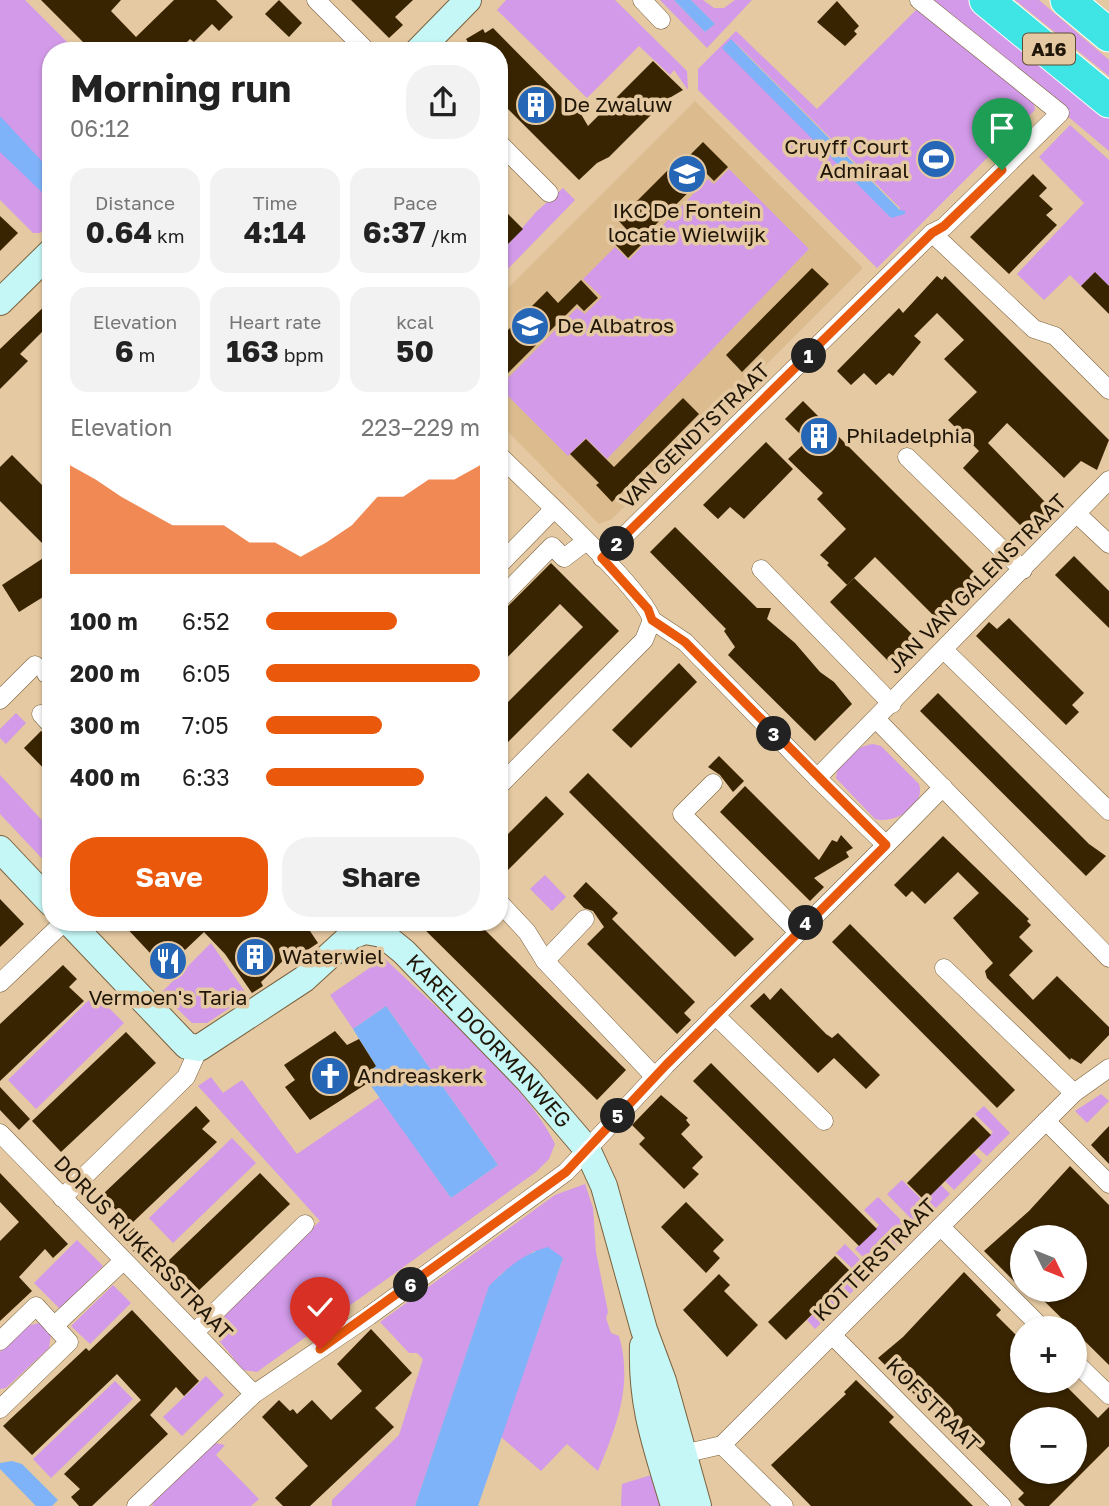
<!DOCTYPE html>
<meta charset="utf-8">
<style>
body{margin:0;font-family:"Golos Text",sans-serif;background:#f2f2f2;color:#222;height:100vh;display:flex;flex-direction:column;font-size:26px;white-space:nowrap}
*{box-sizing:border-box;margin:0}
p{font-size:23px;color:#767676}
.icon{flex:none;width:38px;height:38px;fill:none;stroke:currentColor;stroke-width:2;stroke-linecap:round;stroke-linejoin:round}
.map{position:relative;flex:1;overflow:hidden}
.drawer{position:absolute;left:42px;top:42px;width:466px;height:889px;display:flex;flex-direction:column;background:#fff;border-radius:28px;box-shadow:0 2px 5px #0004}
.drawer>*{flex:none}
.needle{width:46px;rotate:133deg}
.fabs{position:absolute;left:1010px;top:1225px;display:grid;gap:14px}
.fabs a{display:grid;place-items:center;width:77px;height:77px;border-radius:50%;background:#fff;box-shadow:0 2px 5px #0004;font-size:35px}
.pin{position:absolute;display:grid;place-items:center;width:60px;height:60px;color:#fff;margin:-72px -30px;border-radius:50% 50% 50% 0;rotate:-45deg;box-shadow:0 0 7px #0007}
.pin .icon{rotate:45deg}
.km{position:absolute;width:35px;height:35px;margin:-18px;border-radius:50%;background:#222;color:#fff;font-size:19px;line-height:35px;text-align:center}
.round{display:grid;place-items:center;flex:none;width:74px;height:74px;border-radius:28px;background:#f2f2f2}
.summary{display:flex;align-items:center;justify-content:space-between;height:119px;padding:0 28px}
h1{font-size:38px;font-weight:700;line-height:52px}
.stats{display:grid;grid-template-columns:repeat(3,1fr);gap:10px;height:119px;padding:7px 28px}
.stats div{display:grid;align-content:center;border-radius:18px;background:#f2f2f2;text-align:center}
.stats b{font-size:30px;font-weight:700}
.stats small{font-size:19px;font-weight:400}
.stats p{font-size:19px}
.chart{height:196px;padding:14px 28px}
.chart p{display:flex;justify-content:space-between}
.chart svg{width:100%;height:126px;margin-top:7px;fill:#ea580c;opacity:.7}
.action{display:flex;gap:14px;margin-top:auto;padding:14px 28px}
.action a{flex:1;height:80px;border-radius:28px;background:#ea580c;color:#fff;font-size:28px;font-weight:700;line-height:80px;text-align:center}
.action a+a{background:#f2f2f2;color:#222}
ul{padding:0 28px;list-style:none;font-size:23px}
li{display:grid;grid-template-columns:112px 84px 1fr;align-items:center;height:52px}
li i{height:18px;border-radius:9px;background:#ea580c}
.map>svg:first-child{display:block}
.built{fill:#dcbc8f}
.green{fill:#d29ae8;fill-rule:evenodd}
.water{fill:#7eb3f9}
.building{fill:#392401;fill-rule:evenodd}
.lines{fill:none;stroke-linecap:round;stroke-linejoin:round}
.street-casing{stroke:#7b623e;stroke-width:19}
.secondary-casing{stroke:#7b623e;stroke-width:28}
.highway-casing{stroke:#fff;stroke-width:35}
.street{stroke:#fff;stroke-width:18}
.secondary{stroke:#c5f7f7;stroke-width:26}
.highway{stroke:#3fe4e5;stroke-width:33}
.route-casing{stroke:#fff;stroke-width:14}
.route{stroke:#ea580c;stroke-width:9}
.labels{text-anchor:middle;stroke-width:7;stroke-linejoin:round;paint-order:stroke}
.shield{fill:#e4c9a2;stroke:#5b4c36;stroke-width:2}
.shield-label{font-size:19px;font-weight:bold;fill:#201607}
.poi-label{font-size:21px;fill:#201607;stroke:#e4c9a2;text-anchor:start}
.street-label{font-size:21px;fill:#201607;stroke:#e4c9a2}
</style>
<div class="map">
<svg width="1109" height="1506" viewBox="0 0 1109 1506">
<rect width="100%" height="100%" fill="#e4c9a2"/>
<path class="built" d="M 695,101 L 863,268 L 612,519 L 599,524 L 499,423 L 499,297 Z"/>
<g class="green">
<path d="M 0,0 L 25,0 L 76,51 L 51,51 L 51,222 L 40,233 L 33,233 L 0,200 Z"/>
<path d="M 506,0 L 615,0 L 687,71 L 688,90 L 674,70 L 670,75 L 639,46 L 587,98 L 497,10 Z"/>
<path d="M 660,0 L 674,0 L 705,32 L 715,24 L 691,0 L 703,0 L 714,8 L 724,8 L 735,0 L 752,0 L 707,48 Z"/>
<path d="M 929,0 L 982,0 L 1109,108 L 1109,151 Z"/>
<path d="M 1015,0 L 1039,0 L 1109,60 L 1109,76 Z"/>
<path d="M 919,7 L 1033,96 L 1035,110 L 877,268 L 698,90 L 698,69 L 736,31 L 817,109 ZM 732,39 L 900,208 L 900,210 L 891,218 Z"/>
<path d="M 1070,125 L 1109,160 L 1109,286 L 1095,272 L 1081,286 L 1070,275 L 1044,300 L 1017,274 L 1084,203 L 1039,157 Z"/>
<path d="M 729,169 L 809,249 L 607,459 L 586,438 L 568,456 L 499,387 L 577,308 L 585,314 L 602,297 L 583,279 L 615,247 L 629,260 L 708,179 L 714,184 Z"/>
<path d="M 563,188 L 575,200 L 499,278 L 499,243 L 505,248 L 536,212 Z"/>
<path d="M 16,713 L 26,723 L 6,744 L 0,738 L 0,729 Z"/>
<path d="M 873,744 L 881,746 L 919,784 C 926,807 894,824 875,819 L 836,778 C 837,759 857,746 873,744 Z"/>
<path d="M 0,775 L 51,830 L 51,868 L 0,814 Z"/>
<path d="M 545,875 L 566,897 L 552,911 L 530,889 Z"/>
<path d="M 211,943 L 248,996 L 207,1023 L 192,1023 L 161,993 Z"/>
<path d="M 384,958 C 435,1007 525,1082 555,1144 L 549,1159 L 536,1172 L 257,1372 L 243,1370 L 217,1338 L 223,1331 L 214,1322 L 320,1221 L 198,1086 L 211,1077 L 223,1093 L 242,1080 L 297,1154 L 380,1097 L 451,1198 L 498,1165 L 386,1006 L 353,1029 L 330,995 Z"/>
<path d="M 95,994 L 124,1023 L 36,1109 L 8,1080 Z"/>
<path d="M 1101,1094 L 1109,1101 L 1087,1123 L 1075,1111 Z"/>
<path d="M 984,1106 L 1010,1133 L 987,1156 L 978,1148 L 993,1132 L 975,1114 Z"/>
<path d="M 232,1138 L 256,1163 L 173,1243 L 149,1218 Z"/>
<path d="M 974,1153 L 982,1161 L 954,1190 L 945,1181 Z"/>
<path d="M 902,1180 L 924,1202 L 941,1185 L 950,1194 L 918,1226 L 887,1194 Z"/>
<path d="M 585,1184 L 593,1208 L 596,1252 L 608,1312 L 606,1318 L 611,1333 L 619,1336 C 633,1384 617,1426 598,1471 L 567,1444 L 541,1471 L 501,1437 L 563,1258 L 534,1251 L 501,1274 L 489,1287 L 415,1506 L 332,1506 L 332,1500 L 399,1435 L 423,1359 L 417,1353 L 409,1353 L 380,1322 L 555,1195 Z"/>
<path d="M 878,1197 L 912,1231 L 875,1269 L 855,1249 L 879,1225 L 864,1210 Z"/>
<path d="M 77,1240 L 103,1266 L 60,1309 L 34,1283 Z"/>
<path d="M 845,1244 L 872,1272 L 850,1294 L 841,1286 L 855,1271 L 836,1253 Z"/>
<path d="M 113,1285 L 131,1303 L 90,1344 L 71,1326 Z"/>
<path d="M 836,1292 L 844,1300 L 815,1329 L 807,1320 Z"/>
<path d="M 39,1323 L 51,1334 L 49,1348 L 6,1388 L 0,1389 L 0,1352 L 27,1326 Z"/>
<path d="M 206,1376 L 224,1395 L 182,1436 L 163,1417 Z"/>
<path d="M 115,1381 L 133,1399 L 51,1478 L 33,1459 Z"/>
<path d="M 215,1443 L 225,1445 L 216,1455 L 259,1499 L 251,1506 L 152,1506 L 154,1500 Z"/>
<path d="M 661,1472 L 666,1506 L 621,1506 L 622,1484 Z"/>
</g>
<g class="water">
<path d="M 674,0 L 691,0 L 715,24 L 705,32 Z"/>
<path d="M 731,39 L 900,210 L 905,211 L 905,214 L 891,218 L 722,48 Z"/>
<path d="M 0,116 L 51,171 L 51,191 L 46,196 L 0,152 Z"/>
<path d="M 386,1006 L 498,1165 L 451,1198 L 369,1083 L 366,1074 L 376,1066 L 353,1029 Z"/>
<path d="M 548,1247 L 563,1258 L 478,1506 L 415,1506 L 489,1286 C 506,1269 524,1253 548,1247 Z"/>
<path d="M 12,1461 L 22,1464 L 58,1500 L 52,1506 L 36,1506 L 0,1469 L 0,1463 Z"/>
</g>
<g class="building">
<path d="M 41,0 L 121,0 L 111,11 L 136,37 L 174,0 L 216,0 L 233,17 L 219,31 L 212,24 L 194,42 L 190,39 L 178,51 L 92,51 Z"/>
<path d="M 279,0 L 302,23 L 289,37 L 265,14 Z"/>
<path d="M 351,0 L 413,0 L 395,17 L 403,25 L 389,38 Z"/>
<path d="M 837,1 L 859,26 L 854,31 L 857,34 L 845,46 L 817,22 Z"/>
<path d="M 493,28 L 575,111 L 578,109 L 588,126 L 653,61 L 683,90 L 666,100 L 609,157 L 597,163 L 579,180 L 499,100 L 499,51 L 473,51 L 466,39 L 483,29 L 485,33 Z"/>
<path d="M 703,142 L 728,167 L 714,181 L 707,174 L 639,241 L 642,244 L 628,258 L 614,243 L 627,230 L 618,220 L 677,161 L 680,165 Z"/>
<path d="M 1033,174 L 1047,188 L 1039,196 L 1053,209 L 1046,215 L 1057,225 L 1009,274 L 970,237 Z"/>
<path d="M 499,205 L 523,229 L 499,253 Z"/>
<path d="M 0,216 L 18,233 L 0,251 Z"/>
<path d="M 812,268 L 829,284 L 742,372 L 726,355 Z"/>
<path d="M 1095,272 L 1109,286 L 1109,314 L 1081,286 Z"/>
<path d="M 937,276 L 942,280 L 945,276 L 1109,440 L 1097,470 L 1081,461 L 1064,478 L 1007,423 L 988,443 L 1047,504 L 1042,510 L 1048,516 L 1030,535 L 963,468 L 979,451 L 948,420 L 977,392 L 944,359 L 964,340 L 937,313 L 914,336 L 921,342 L 893,376 L 889,373 L 876,385 L 864,373 L 851,385 L 837,371 L 899,308 L 903,313 Z"/>
<path d="M 581,280 L 598,298 L 584,311 L 577,304 L 499,382 L 499,339 L 547,291 L 558,303 Z"/>
<path d="M 51,300 L 51,323 L 20,354 L 28,361 L 0,389 L 0,349 Z"/>
<path d="M 683,398 L 699,414 L 612,502 L 596,485 L 599,483 L 570,454 L 586,439 L 614,467 Z"/>
<path d="M 803,401 L 977,575 L 963,602 L 956,599 L 937,619 L 875,557 L 847,585 L 827,565 L 829,563 L 820,555 L 846,529 L 817,499 L 823,493 L 788,459 L 807,441 L 785,419 Z"/>
<path d="M 766,442 L 793,469 L 744,519 L 730,507 L 718,519 L 703,505 Z"/>
<path d="M 12,455 L 51,494 L 51,552 L 0,501 L 0,467 Z"/>
<path d="M 675,527 L 757,608 L 771,608 L 767,619 L 795,643 L 820,672 L 834,682 L 852,704 L 815,741 L 728,655 L 735,647 L 724,631 L 726,629 L 650,552 Z"/>
<path d="M 51,553 L 51,592 L 19,612 L 2,585 Z"/>
<path d="M 1074,556 L 1109,591 L 1109,628 L 1055,575 Z"/>
<path d="M 551,563 L 619,631 L 499,751 L 499,711 L 583,627 L 560,604 L 499,666 L 499,615 Z"/>
<path d="M 854,578 L 915,637 L 908,644 L 915,651 L 897,670 L 830,602 Z"/>
<path d="M 1009,618 L 1084,693 L 1072,705 L 1079,712 L 1066,725 L 976,636 L 989,622 L 997,629 Z"/>
<path d="M 679,663 L 697,682 L 631,748 L 612,730 Z"/>
<path d="M 938,693 L 1089,844 L 1106,856 L 1086,876 L 920,711 Z"/>
<path d="M 41,731 L 51,736 L 51,776 L 24,748 Z"/>
<path d="M 719,756 L 744,781 L 733,792 L 720,775 L 708,767 Z"/>
<path d="M 588,773 L 754,939 L 735,957 L 569,792 Z"/>
<path d="M 745,786 L 819,860 L 832,840 L 837,842 L 841,835 L 853,848 L 846,852 L 849,857 L 814,878 L 824,887 L 810,901 L 720,812 Z"/>
<path d="M 546,796 L 564,814 L 499,879 L 499,843 Z"/>
<path d="M 943,836 L 1029,919 L 1027,921 L 1031,925 L 1019,937 L 1033,951 L 1009,975 L 1033,1000 L 1057,976 L 1109,1027 L 1109,1035 L 1081,1064 L 1071,1058 L 1070,1060 L 987,978 L 985,971 L 993,963 L 953,918 L 979,893 L 958,872 L 925,904 L 912,891 L 906,897 L 894,885 Z"/>
<path d="M 586,882 L 618,913 L 612,919 L 695,1002 L 684,1013 L 691,1020 L 677,1034 L 587,944 L 604,927 L 593,911 L 584,908 L 573,896 Z"/>
<path d="M 0,899 L 24,924 L 0,947 Z"/>
<path d="M 121,922 L 304,922 L 318,943 L 294,959 L 290,954 L 261,982 L 263,986 L 252,993 L 225,954 L 204,932 L 165,969 Z"/>
<path d="M 417,922 L 477,922 L 626,1070 L 597,1100 Z"/>
<path d="M 850,924 L 1015,1090 L 997,1108 L 832,942 Z"/>
<path d="M 63,965 L 77,979 L 69,987 L 84,1001 L 0,1081 L 0,1024 Z"/>
<path d="M 781,988 L 826,1034 L 832,1038 L 838,1033 L 880,1075 L 866,1089 L 834,1058 L 818,1073 L 750,1006 L 764,993 L 770,1000 Z"/>
<path d="M 335,1031 L 347,1045 L 359,1039 L 376,1066 L 366,1075 L 371,1081 L 310,1120 L 285,1087 L 295,1080 L 284,1065 Z"/>
<path d="M 126,1032 L 156,1063 L 61,1152 L 32,1121 Z"/>
<path d="M 711,1063 L 877,1229 L 859,1246 L 693,1081 Z"/>
<path d="M 0,1087 L 30,1119 L 19,1130 L 0,1110 Z"/>
<path d="M 661,1095 L 688,1118 L 686,1120 L 690,1125 L 681,1134 L 703,1157 L 692,1168 L 699,1174 L 684,1189 L 639,1144 L 645,1138 L 632,1125 Z"/>
<path d="M 196,1106 L 210,1121 L 202,1129 L 217,1142 L 130,1225 L 102,1195 Z"/>
<path d="M 973,1117 L 991,1135 L 925,1201 L 907,1183 Z"/>
<path d="M 1109,1126 L 1109,1164 L 1091,1145 Z"/>
<path d="M 1070,1166 L 1109,1205 L 1109,1365 L 1033,1290 L 1074,1290 L 1074,1237 L 1022,1237 L 1022,1289 L 984,1251 L 1029,1211 Z"/>
<path d="M 0,1173 L 68,1244 L 53,1258 L 45,1249 L 19,1277 L 32,1291 L 0,1321 L 0,1241 L 19,1222 L 0,1202 Z"/>
<path d="M 260,1173 L 290,1204 L 195,1294 L 166,1263 Z"/>
<path d="M 686,1202 L 724,1240 L 713,1251 L 720,1258 L 706,1273 L 661,1227 Z"/>
<path d="M 134,1228 L 163,1260 L 152,1271 L 122,1239 Z"/>
<path d="M 835,1256 L 853,1274 L 786,1340 L 768,1322 Z"/>
<path d="M 964,1272 L 1001,1310 L 996,1315 L 1022,1341 L 1022,1381 L 1061,1381 L 1098,1418 L 1109,1407 L 1109,1446 L 1049,1506 L 1025,1506 L 1018,1499 L 1024,1493 L 920,1390 L 915,1395 L 878,1358 L 903,1337 ZM 1022,1419 L 1074,1419 L 1074,1472 L 1022,1472 Z"/>
<path d="M 719,1274 L 730,1285 L 724,1291 L 758,1325 L 727,1357 L 683,1310 Z"/>
<path d="M 132,1310 L 199,1381 L 184,1396 L 176,1387 L 150,1415 L 168,1434 L 92,1506 L 79,1506 L 71,1497 L 80,1489 L 64,1474 L 141,1400 L 117,1374 L 32,1455 L 3,1426 L 86,1348 L 89,1351 Z"/>
<path d="M 371,1329 L 412,1373 L 375,1408 L 394,1427 L 310,1506 L 283,1506 L 275,1498 L 308,1466 L 262,1417 L 279,1400 L 290,1411 L 293,1409 L 297,1414 L 312,1400 L 331,1420 L 362,1391 L 337,1364 Z"/>
<path d="M 856,1380 L 894,1417 L 889,1422 L 973,1506 L 811,1506 L 771,1465 L 846,1394 L 844,1392 Z"/>
</g>
<g class="lines">
<defs>
<g id="street">
<path d="M 316,0 L 367,51"/>
<path d="M 642,0 L 661,20"/>
<path d="M 499,143 L 549,193"/>
<path d="M 932,233 L 1034,329 L 1055,336 L 1109,390"/>
<path d="M 499,455 C 529,486 642,587 652,620 L 685,642 L 817,778"/>
<path d="M 907,457 L 1023,570"/>
<path d="M 1078,515 L 1109,544"/>
<path d="M 602,558 L 932,233 L 944,227 L 1060,113 L 919,0"/>
<path d="M 499,565 L 553,510"/>
<path d="M 761,569 L 892,704"/>
<path d="M 499,600 L 552,546 L 564,558 L 585,542"/>
<path d="M 944,650 L 1109,811"/>
<path d="M 46,674 L 51,669"/>
<path d="M 0,700 L 35,665"/>
<path d="M 41,714 L 51,725"/>
<path d="M 876,719 L 1109,958"/>
<path d="M 713,783 L 682,814 L 798,932"/>
<path d="M 499,786 L 644,640 L 652,620"/>
<path d="M 943,787 L 886,845 L 817,778 L 1109,480"/>
<path d="M 499,902 L 527,932 L 545,961 L 655,1077"/>
<path d="M 545,961 L 585,919"/>
<path d="M 944,968 L 1074,1093"/>
<path d="M 0,983 L 64,922"/>
<path d="M 715,1015 L 824,1121"/>
<path d="M 1046,1121 L 1109,1184"/>
<path d="M 0,1133 L 254,1394"/>
<path d="M 62,1198 L 186,1077 L 199,1048"/>
<path d="M 941,1227 L 1042,1328"/>
<path d="M 54,1326 L 123,1261"/>
<path d="M 195,1332 L 305,1224"/>
<path d="M 832,1335 L 1002,1506"/>
<path d="M 0,1341 L 36,1306 L 69,1342 L 0,1409"/>
<path d="M 1074,1361 L 1109,1395"/>
<path d="M 722,1445 L 784,1506"/>
<path d="M 674,1456 L 722,1445 L 1074,1093 L 1109,1068"/>
<path d="M 136,1506 L 254,1394 L 369,1316 L 566,1172 L 666,1065 L 886,845"/>
</g>
<g id="secondary">
<path d="M 418,51 L 468,0"/>
<path d="M 0,302 L 51,252"/>
<path d="M 0,849 L 51,903"/>
<path id="s1" d="M 69,922 L 187,1046 L 199,1048 L 304,979 L 351,936 L 365,931 L 382,934 L 404,952 L 528,1080 L 587,1149 L 604,1186 L 644,1330 L 663,1381 L 698,1506"/>
<path d="M 643,1346 C 641,1408 657,1448 674,1506"/>
</g>
<g id="highway">
<path d="M 986,0 L 1109,101"/>
<path d="M 1067,0 L 1109,35"/>
</g>
</defs>
<use href="#street" class="street-casing"/>
<use href="#secondary" class="secondary-casing"/>
<use href="#highway" class="highway-casing"/>
<use href="#street" class="street"/>
<use href="#secondary" class="secondary"/>
<use href="#highway" class="highway"/>
</g>
<g class="lines">
<defs>
<path id="route" d="M 320,1349 L 566,1172 L 666,1065 L 886,845 L 685,642 L 652,620 L 648,609 L 602,558 L 932,233 L 944,226 L 1002,170"/>
</defs>
<use href="#route" class="route-casing"/>
<use href="#route" class="route"/>
</g>
<defs>
<symbol id="building-disc" viewBox="-11 -11 22 22"><circle r="9.5" fill="#2566b7" stroke="#e4c9a2"/><path d="M-4-6H4V6H1V3H-1V6H-4ZM-2.5-4.3h1.7v1.8h-1.7ZM.8-4.3h1.7v1.8H.8ZM-2.5-1h1.7V.8h-1.7ZM.8-1h1.7V.8H.8Z" fill="#fff"/></symbol>
<symbol id="stadium-disc" viewBox="-11 -11 22 22"><circle r="9.5" fill="#2566b7" stroke="#e4c9a2"/><path d="M0-5a6.5 5 0 1 0 0 10a6.5 5 0 1 0 0-10ZM-3.5-1.8h7v3.6h-7Z" fill="#fff"/></symbol>
<symbol id="school-disc" viewBox="-11 -11 22 22"><circle r="9.5" fill="#2566b7" stroke="#e4c9a2"/><path d="M0-5L7-2L0 1L-7-2ZM-4 1L0 2.5L4 1V4Q0 6-4 4Z" fill="#fff"/></symbol>
<symbol id="restaurant-disc" viewBox="-11 -11 22 22"><circle r="9.5" fill="#2566b7" stroke="#e4c9a2"/><path d="M-5-6h1v4h1v-4h1v4h1v-4h1v5L-1.5 .5V6h-2V.5L-5-1ZM5-6V6H3V1.5H1.5Q1.5-4 5-6Z" fill="#fff"/></symbol>
<symbol id="church-disc" viewBox="-11 -11 22 22"><circle r="9.5" fill="#2566b7" stroke="#e4c9a2"/><path d="M-1.2-6h2.4v3.5h3.3v2.4h-3.3V6h-2.4V-.1h-3.3v-2.4h3.3Z" fill="#fff"/></symbol>
</defs>
<g fill-rule="evenodd">
<use href="#building-disc" x="514" y="83" width="44" height="44"/>
<use href="#stadium-disc" x="914" y="137" width="44" height="44"/>
<use href="#school-disc" x="665" y="152" width="44" height="44"/>
<use href="#school-disc" x="508" y="304" width="44" height="44"/>
<use href="#building-disc" x="797" y="414" width="44" height="44"/>
<use href="#building-disc" x="233" y="935" width="44" height="44"/>
<use href="#restaurant-disc" x="146" y="939" width="44" height="44"/>
<use href="#church-disc" x="308" y="1054" width="44" height="44"/>
</g>
<g class="labels">
<rect class="shield" x="1023" y="33.5" width="52" height="31" rx="5"/>
<g class="shield-label">
<text x="1049" y="56">A16</text>
</g>
<g class="poi-label">
<text x="563" y="112">De Zwaluw</text>
<text x="909" y="154" text-anchor="end">Cruyff Court<tspan x="909" dy="24">Admiraal</tspan></text>
<text x="687" y="218" text-anchor="middle">IKC De Fontein<tspan x="687" dy="24">locatie Wielwijk</tspan></text>
<text x="557" y="333">De Albatros</text>
<text x="846" y="443">Philadelphia</text>
<text x="282" y="964">Waterwiel</text>
<text x="168" y="1005" text-anchor="middle">Vermoen's Taria</text>
<text x="357" y="1083">Andreaskerk</text>
</g>
<g class="street-label">
<text transform="translate(695 436) rotate(-44)" y="7">VAN GENDTSTRAAT</text>
<text transform="translate(977 584) rotate(-45)" y="7">JAN VAN GALENSTRAAT</text>
<text dy="7" stroke="none"><textPath href="#s1" startOffset="556">KAREL DOORMANWEG</textPath></text>
<text transform="translate(143 1248) rotate(46)" y="7">DORUS RIJKERSSTRAAT</text>
<text transform="translate(875 1260) rotate(-45)" y="7">KOTTERSTRAAT</text>
<text transform="translate(933 1405) rotate(45)" y="7">KOFSTRAAT</text>
</g>
</g>
</svg>
<div class="fabs">
<a><svg class="needle" viewBox="-14 -14 28 28"><path d="M0-13l5 13h-10z" fill="#e53935"/><path d="M0 13l5-13h-10z" fill="#767676"/></svg></a>
<a>+</a>
<a>−</a>
</div>
<div class="pin" style="left:1002px;top:170px;background:#1e9e55"><svg class="icon" aria-label="arrive" viewBox="0 0 24 24"><path d="M6 21V4h12l-3 4 3 4H6"/></svg></div>
<div class="pin" style="left:320px;top:1349px;background:#d93025"><svg class="icon" aria-label="check" viewBox="0 0 24 24"><path d="M5 12l5 5 9-10"/></svg></div>
<b class="km" style="left:809px;top:356px">1</b>
<b class="km" style="left:617px;top:544px">2</b>
<b class="km" style="left:774px;top:734px">3</b>
<b class="km" style="left:806px;top:923px">4</b>
<b class="km" style="left:618px;top:1116px">5</b>
<b class="km" style="left:411px;top:1285px">6</b>
<section class="drawer">
<div class="summary"><div><h1>Morning run</h1><p>06:12</p></div><a class="round"><svg class="icon" aria-label="share" viewBox="0 0 24 24"><path d="M12 15V3M7 8l5-5 5 5M5 13v7h14v-7"/></svg></a></div>
<div class="stats">
<div><p>Distance</p><b>0.64<small> km</small></b></div>
<div><p>Time</p><b>4:14</b></div>
<div><p>Pace</p><b>6:37<small> /km</small></b></div>
</div>
<div class="stats">
<div><p>Elevation</p><b>6<small> m</small></b></div>
<div><p>Heart rate</p><b>163<small> bpm</small></b></div>
<div><p>kcal</p><b>50</b></div>
</div>
<div class="chart"><p><span>Elevation</span>223–229 m</p>
<svg viewBox="0 0 160 44" preserveAspectRatio="none"><path d="M0 44V6L10 11L20 17L30 22L40 27L50 27L60 27L70 33L80 33L90 38L100 33L110 27L120 17L130 17L140 11L150 11L160 6V44z"/></svg>
</div>
<ul>
<li><b>100 m</b>6:52<i style="width:61%"></i></li>
<li><b>200 m</b>6:05<i style="width:100%"></i></li>
<li><b>300 m</b>7:05<i style="width:54%"></i></li>
<li><b>400 m</b>6:33<i style="width:74%"></i></li>
</ul>
<div class="action"><a>Save</a><a>Share</a></div>
</section>
</div>
